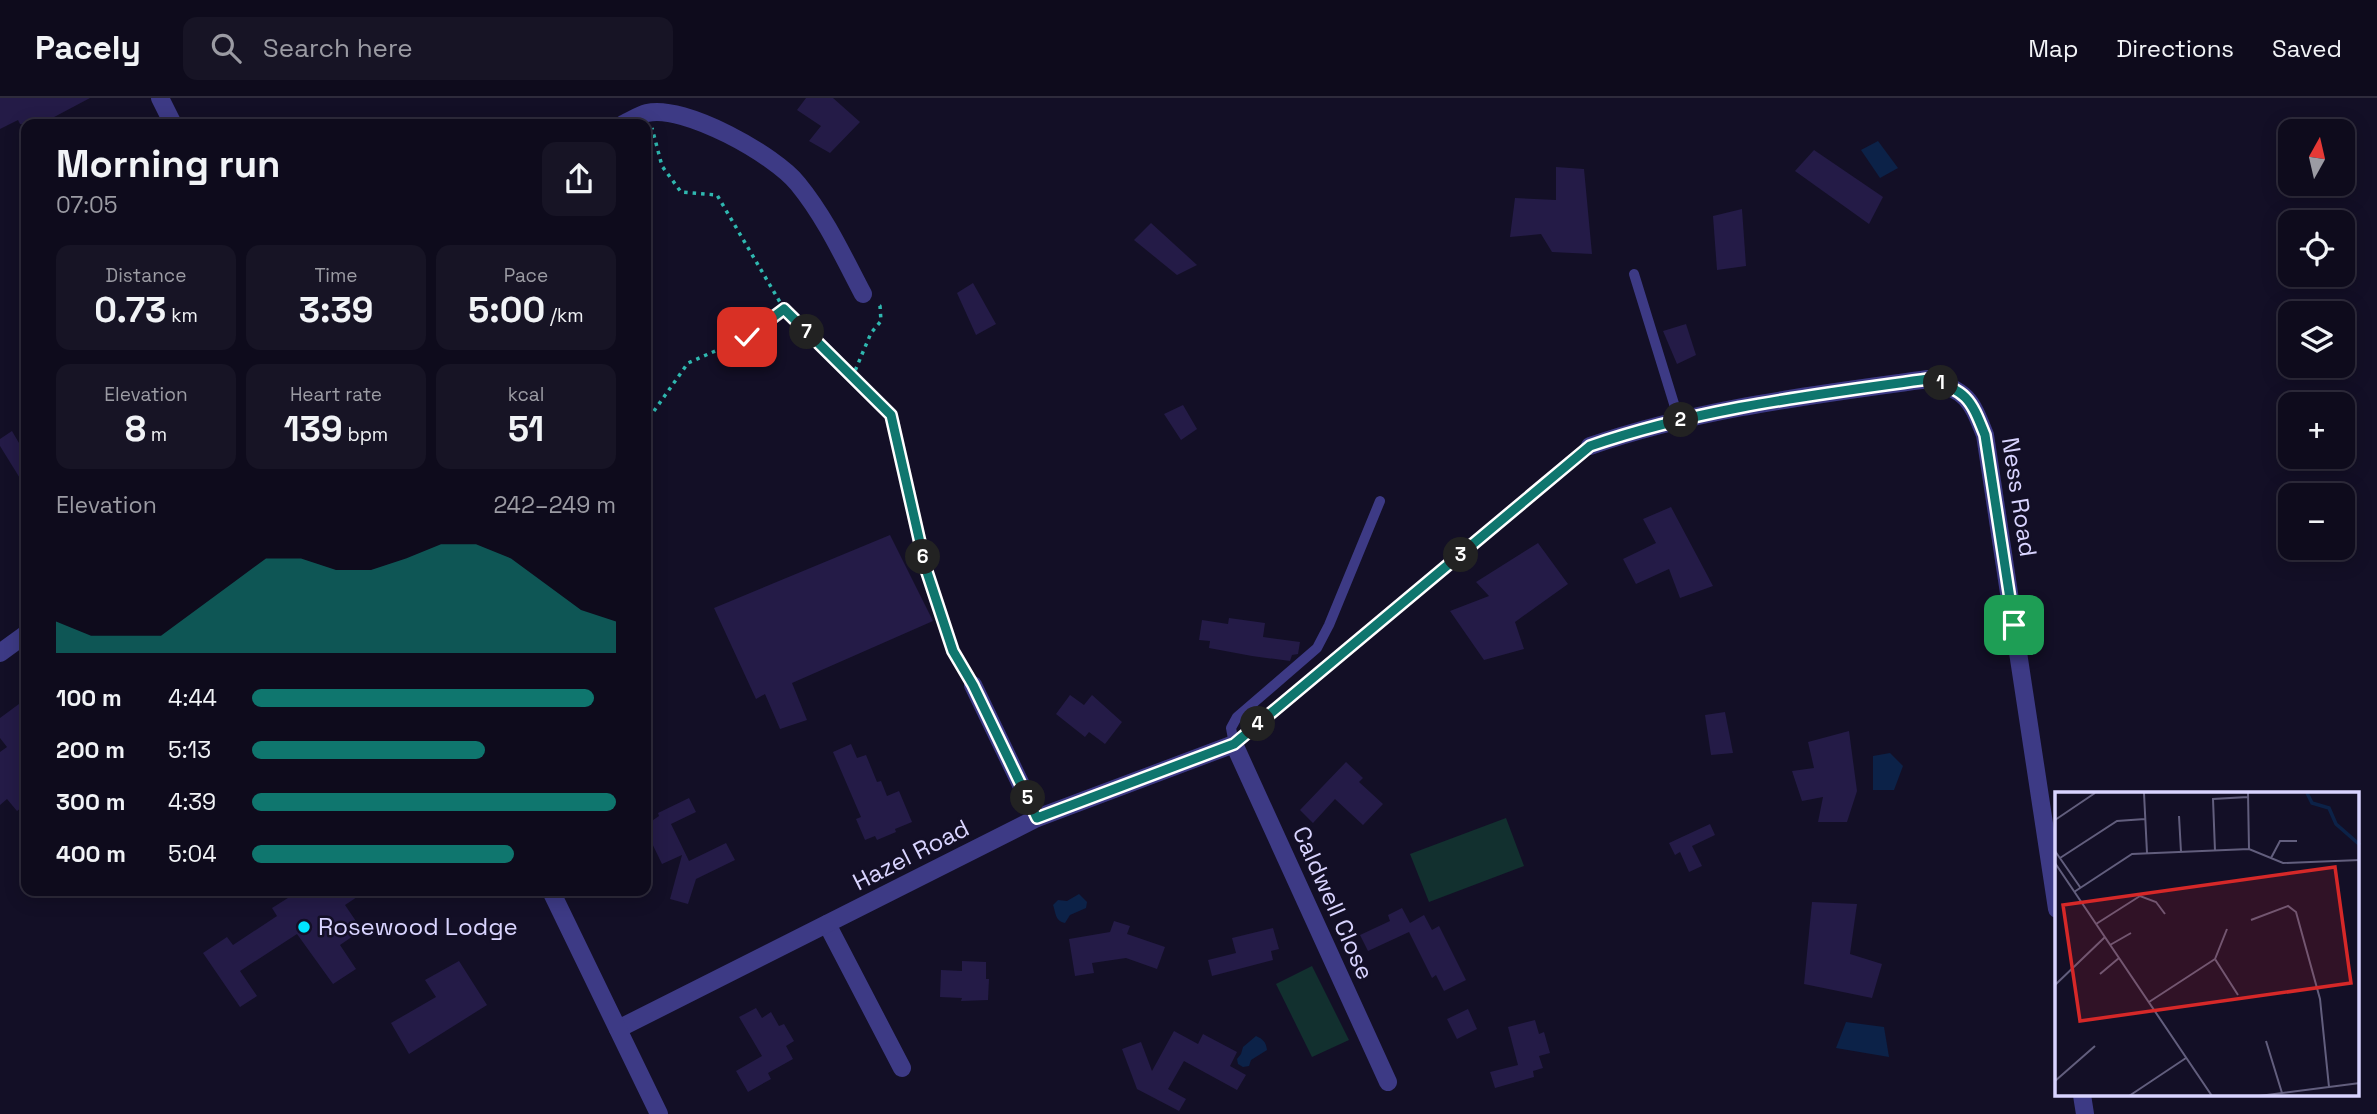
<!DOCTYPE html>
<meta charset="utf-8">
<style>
body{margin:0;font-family:"Space Grotesk",sans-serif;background:#171425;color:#f1f3f6;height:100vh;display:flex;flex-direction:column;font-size:26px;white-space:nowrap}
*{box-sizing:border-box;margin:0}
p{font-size:23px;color:#9b9ba3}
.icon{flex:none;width:38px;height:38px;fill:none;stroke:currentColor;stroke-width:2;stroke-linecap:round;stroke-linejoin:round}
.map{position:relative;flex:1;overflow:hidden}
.sheet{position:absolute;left:21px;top:21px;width:630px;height:777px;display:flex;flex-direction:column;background:#0e0b1c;border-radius:14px;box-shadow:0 4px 18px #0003,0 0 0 2px #2e2b3b}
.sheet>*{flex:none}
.needle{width:46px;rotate:8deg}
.tools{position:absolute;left:2278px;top:21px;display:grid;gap:14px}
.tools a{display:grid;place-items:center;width:77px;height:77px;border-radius:14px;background:#0e0b1c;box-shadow:0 4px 18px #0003,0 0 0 2px #2e2b3b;font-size:35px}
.pin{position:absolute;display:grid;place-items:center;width:60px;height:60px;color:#fff;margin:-30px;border-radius:14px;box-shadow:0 4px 10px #0006}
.km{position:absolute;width:35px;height:35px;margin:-18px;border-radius:50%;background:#222;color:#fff;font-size:19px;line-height:35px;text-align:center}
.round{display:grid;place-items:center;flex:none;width:74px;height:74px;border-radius:14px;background:#171425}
.headline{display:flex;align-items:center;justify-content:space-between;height:119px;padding:0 35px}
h1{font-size:38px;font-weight:800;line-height:52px}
.figures{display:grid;grid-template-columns:repeat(3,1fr);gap:10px;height:119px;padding:7px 35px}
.figures div{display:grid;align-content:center;border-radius:14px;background:#171425;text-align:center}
.figures b{font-size:35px;font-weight:800}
.figures small{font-size:19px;font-weight:400}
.figures p{font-size:19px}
.chart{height:196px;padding:14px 35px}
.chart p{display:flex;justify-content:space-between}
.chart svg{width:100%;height:126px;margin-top:7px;fill:#0f766e;opacity:.7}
ul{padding:0 35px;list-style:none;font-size:23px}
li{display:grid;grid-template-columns:112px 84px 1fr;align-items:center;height:52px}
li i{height:18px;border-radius:9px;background:#0f766e}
header{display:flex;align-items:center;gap:42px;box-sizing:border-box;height:98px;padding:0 35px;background:#0e0b1c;border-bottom:2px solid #2e2b3b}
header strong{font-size:33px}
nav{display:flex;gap:38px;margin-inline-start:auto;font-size:24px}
.search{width:490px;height:63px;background:#171425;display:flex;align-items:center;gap:18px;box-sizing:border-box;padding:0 24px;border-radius:14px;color:#9b9ba3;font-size:26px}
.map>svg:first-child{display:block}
.green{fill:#12302f}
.water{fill:#0c2248}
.building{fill:#241b47}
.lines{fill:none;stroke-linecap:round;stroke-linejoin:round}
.path{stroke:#2fb8b0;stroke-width:3.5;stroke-dasharray:3.5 5;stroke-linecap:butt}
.service{stroke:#3d3a85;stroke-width:10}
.minor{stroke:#3d3a85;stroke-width:18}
.tertiary{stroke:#3d3a85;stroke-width:18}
.route-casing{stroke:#fff;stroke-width:14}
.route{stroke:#0f766e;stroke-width:9}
.poi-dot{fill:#00e5ff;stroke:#130f26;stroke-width:2.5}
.labels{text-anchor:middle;stroke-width:5;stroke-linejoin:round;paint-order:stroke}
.street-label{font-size:24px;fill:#d9d4ff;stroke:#130f26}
.poi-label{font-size:24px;fill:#d9d4ff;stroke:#130f26;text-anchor:start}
.inset-river{fill:none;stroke:#0c2248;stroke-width:3.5}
.inset-road{fill:none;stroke:#625e7d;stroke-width:2}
.view{fill:#d62828;fill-opacity:0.15;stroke:#d62828;stroke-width:3.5}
.inset-edge{fill:none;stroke:#d9d4ff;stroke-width:3.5}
</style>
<header>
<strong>Pacely</strong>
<div class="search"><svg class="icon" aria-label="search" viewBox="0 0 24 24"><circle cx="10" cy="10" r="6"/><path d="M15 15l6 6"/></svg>Search here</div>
<nav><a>Map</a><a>Directions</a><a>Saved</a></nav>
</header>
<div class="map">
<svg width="2377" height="1016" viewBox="0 0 2377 1016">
<rect width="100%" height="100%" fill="#130f26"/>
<g class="green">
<path d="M 1506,720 L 1524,768 L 1429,804 L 1410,756 Z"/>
<path d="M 1312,868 L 1349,942 L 1312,959 L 1276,886 Z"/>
</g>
<g class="water">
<path d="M 1878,43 L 1898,70 L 1880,80 L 1861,52 Z"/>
<path d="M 1890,655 L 1903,668 L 1894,692 L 1873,692 L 1873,658 Z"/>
<path d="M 1079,796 L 1087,804 L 1086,810 L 1070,817 L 1065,825 C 1055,823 1056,815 1053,807 L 1058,802 L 1067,803 Z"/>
<path d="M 1846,924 L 1884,929 L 1889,959 L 1836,950 Z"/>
<path d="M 1256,938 C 1263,941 1266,944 1267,952 L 1251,962 L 1249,968 L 1243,969 L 1238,966 L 1237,961 L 1241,956 L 1243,949 Z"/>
</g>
<g class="building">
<path d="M 0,0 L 90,0 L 41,26 L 20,26 L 18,22 L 0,31 Z"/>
<path d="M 806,0 L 833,0 L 860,24 L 830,55 L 809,43 L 821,28 L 797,12 Z"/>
<path d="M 1814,52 L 1883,99 L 1869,126 L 1795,73 Z"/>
<path d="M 1556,69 L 1584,71 L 1592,156 L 1552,154 L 1541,136 L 1510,139 L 1515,100 L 1556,102 Z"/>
<path d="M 1742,111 L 1746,168 L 1717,172 L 1713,118 Z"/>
<path d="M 1151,125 L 1197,167 L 1177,177 L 1134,142 Z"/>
<path d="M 973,185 L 996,226 L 976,237 L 957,195 Z"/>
<path d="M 1686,226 L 1696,257 L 1677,266 L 1663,233 Z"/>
<path d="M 1183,307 L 1197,331 L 1181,342 L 1164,316 Z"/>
<path d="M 12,333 L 26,357 L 26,390 L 0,348 L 0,341 Z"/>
<path d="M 1671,409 L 1713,488 L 1680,500 L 1669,471 L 1636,486 L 1623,461 L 1656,445 L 1643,421 Z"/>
<path d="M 890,437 L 933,523 L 792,585 L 807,622 L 780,631 L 765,596 L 756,601 L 714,510 Z"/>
<path d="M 1538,445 L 1568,486 L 1515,524 L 1524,551 L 1484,562 L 1450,513 L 1489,498 L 1476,484 Z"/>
<path d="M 1229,520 L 1265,525 L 1263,539 L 1300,544 L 1298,556 L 1292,557 L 1290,563 L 1252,558 L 1209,550 L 1210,543 L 1199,542 L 1202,522 L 1228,526 Z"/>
<path d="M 1070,597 L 1084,607 L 1092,597 L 1122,624 L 1105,646 L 1089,634 L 1085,639 L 1056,616 Z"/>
<path d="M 19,606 L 26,615 L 26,706 L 17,713 L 7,701 L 0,707 L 0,654 L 7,649 L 0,640 L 0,620 Z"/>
<path d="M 1725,614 L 1733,655 L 1711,657 L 1705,617 Z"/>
<path d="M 1849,633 L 1857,693 L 1847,724 L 1818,724 L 1823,699 L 1802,703 L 1792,673 L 1814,670 L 1808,644 Z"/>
<path d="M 851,646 L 857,660 L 866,657 L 877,684 L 881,683 L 887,698 L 899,693 L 912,724 L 895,731 L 896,734 L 877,742 L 875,738 L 865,742 L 856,721 L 861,719 L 833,654 Z"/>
<path d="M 1346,664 L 1363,680 L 1359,684 L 1383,706 L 1363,727 L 1335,701 L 1313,725 L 1300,712 Z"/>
<path d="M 689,700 L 696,714 L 671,726 L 689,763 L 726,745 L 735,762 L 696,781 L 688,806 L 670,801 L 682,757 L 662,766 L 646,733 L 646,727 L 659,718 L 658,715 Z"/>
<path d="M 1710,726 L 1715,737 L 1692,748 L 1702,768 L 1689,774 L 1680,754 L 1675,757 L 1669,745 Z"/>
<path d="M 299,793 L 366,793 L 345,807 L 362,832 L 340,847 L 356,871 L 333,886 L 297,836 L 240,873 L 257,898 L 240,909 L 203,855 L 227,839 L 233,847 L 277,818 L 272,810 Z"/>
<path d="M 1812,804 L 1857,806 L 1850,856 L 1882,866 L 1872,900 L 1804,886 Z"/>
<path d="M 1402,810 L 1410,825 L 1424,817 L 1432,832 L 1439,828 L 1466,882 L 1444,893 L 1436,877 L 1432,880 L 1409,834 L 1368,853 L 1360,837 L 1390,823 L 1388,817 Z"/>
<path d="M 1114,823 L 1130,828 L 1127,836 L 1165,849 L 1157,871 L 1126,860 L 1092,865 L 1094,875 L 1075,878 L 1069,841 L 1110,834 Z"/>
<path d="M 1273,830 L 1279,851 L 1271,853 L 1273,862 L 1212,878 L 1208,862 L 1236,855 L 1232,840 Z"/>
<path d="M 459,863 L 487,907 L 409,956 L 391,925 L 436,899 L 425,882 Z"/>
<path d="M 962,863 L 986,864 L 986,881 L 989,881 L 988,902 L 961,903 L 962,900 L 940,899 L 941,872 L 962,873 Z"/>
<path d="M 756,910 L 762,920 L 771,914 L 779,928 L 784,926 L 794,943 L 786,948 L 793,961 L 768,975 L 771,981 L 748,994 L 736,973 L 762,958 L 739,919 Z"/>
<path d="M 1468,911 L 1477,931 L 1457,941 L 1447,921 Z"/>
<path d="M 1535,922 L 1539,936 L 1544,934 L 1550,955 L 1539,958 L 1543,970 L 1533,973 L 1534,979 L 1495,990 L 1490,974 L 1518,967 L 1508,929 Z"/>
<path d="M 1174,933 L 1198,946 L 1203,936 L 1237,954 L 1230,968 L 1246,977 L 1237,992 L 1184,963 L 1168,991 L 1186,1001 L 1179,1013 L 1137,991 L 1122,951 L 1141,944 L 1152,973 Z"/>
</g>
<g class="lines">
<g class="path">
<path d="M 784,211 L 891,317 L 926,471 L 953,553 L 965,573"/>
<path d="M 852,280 L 871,235 L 881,223 L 880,208 L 876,206"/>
<path d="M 649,320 L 688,265 L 747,239 L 784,211 L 717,97 L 681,94 L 662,68 L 652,30"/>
<path d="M 1245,636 L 1578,358"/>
</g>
<g class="service">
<path d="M 1634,176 L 1679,322"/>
<path d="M 1234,646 L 1231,630 L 1237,619 L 1317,550 L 1329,527 L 1380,403"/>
</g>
<g class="minor">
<path d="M 623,26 C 630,23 639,17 647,15 C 684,6 775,57 798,86 C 825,119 843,158 863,196"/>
<path d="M 1590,348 C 1700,310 1814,297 1928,281 C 1967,294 1970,299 1985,337 L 2057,811"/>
<path d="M 0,555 L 26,536"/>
<path d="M 973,587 L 1037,720"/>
<path d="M 827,826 L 902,970"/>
<path d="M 618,931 L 1037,720 L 1234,646 L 1388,984"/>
<path d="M 2082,997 L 2085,1016"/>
</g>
<g class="tertiary">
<path d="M 160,0 L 173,26"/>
<path d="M 551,793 L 659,1016"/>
</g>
</g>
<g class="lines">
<defs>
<path id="route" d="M 747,239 L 784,211 L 891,317 L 926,471 L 953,553 L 973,587 L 1037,720 L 1234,646 L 1590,348 C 1700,310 1814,297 1928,281 C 1967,294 1970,299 1985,337 L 2014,527"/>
</defs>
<use href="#route" class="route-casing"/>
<use href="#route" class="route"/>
</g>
<circle class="poi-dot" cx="304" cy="829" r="7"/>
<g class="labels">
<g class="street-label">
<text transform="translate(2019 399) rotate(81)" y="8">Ness Road</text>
<text transform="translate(911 757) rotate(-27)" y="8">Hazel Road</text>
<text transform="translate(1333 805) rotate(66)" y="8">Caldwell Close</text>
</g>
<g class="poi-label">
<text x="318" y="837">Rosewood Lodge</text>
</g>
</g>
<g transform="translate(2055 694)">
<rect width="304" height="304" fill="#130f26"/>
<path class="inset-river" d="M 252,1 L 257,11 L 274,16 L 281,32 L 305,53"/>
<path class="inset-road" d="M 89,1 L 92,61M 193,1 L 194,57M 124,24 L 126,60M 0,28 L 40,1M 0,59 L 25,95M 160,59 L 158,7 L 193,5M 5,66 L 62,29 L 90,27M 216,66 L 225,49 L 242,49M 0,71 L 157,304M 19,100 L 77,62 L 194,57 L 228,71 L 305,68M 196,128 L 233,114 L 241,120 L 265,207 L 274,295M 41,132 L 85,104 L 101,110 L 110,122M 55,153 L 76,141M 160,167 L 183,203M 160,167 L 172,137M 45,182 L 64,166M 0,193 L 50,145M 94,210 L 160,167M 211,249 L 227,301M 0,289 L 40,254M 74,304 L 131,266M 204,304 L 305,291"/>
<path class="view" d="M 280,75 L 296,191 L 25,229 L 8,113 Z"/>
<rect width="304" height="304" class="inset-edge"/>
</g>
</svg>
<div class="tools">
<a><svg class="needle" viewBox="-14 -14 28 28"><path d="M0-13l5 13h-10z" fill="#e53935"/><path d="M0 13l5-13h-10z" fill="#9b9ba3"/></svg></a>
<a><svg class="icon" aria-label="locate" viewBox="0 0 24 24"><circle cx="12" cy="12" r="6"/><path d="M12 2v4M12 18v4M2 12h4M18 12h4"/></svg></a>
<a><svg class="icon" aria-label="layers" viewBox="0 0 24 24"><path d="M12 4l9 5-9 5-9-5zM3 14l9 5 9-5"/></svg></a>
<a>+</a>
<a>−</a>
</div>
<div class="pin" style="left:2014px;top:527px;background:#1e9e55"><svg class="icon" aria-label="arrive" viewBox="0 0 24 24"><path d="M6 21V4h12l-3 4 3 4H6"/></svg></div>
<div class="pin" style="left:747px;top:239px;background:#d93025"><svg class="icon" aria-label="check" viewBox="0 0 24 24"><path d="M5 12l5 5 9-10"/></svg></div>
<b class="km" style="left:1941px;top:285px">1</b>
<b class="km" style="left:1681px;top:322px">2</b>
<b class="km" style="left:1461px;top:457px">3</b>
<b class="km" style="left:1258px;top:626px">4</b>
<b class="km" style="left:1028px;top:700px">5</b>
<b class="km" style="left:923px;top:459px">6</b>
<b class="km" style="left:807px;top:234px">7</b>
<section class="sheet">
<div class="headline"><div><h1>Morning run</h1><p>07:05</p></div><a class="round"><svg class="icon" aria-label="share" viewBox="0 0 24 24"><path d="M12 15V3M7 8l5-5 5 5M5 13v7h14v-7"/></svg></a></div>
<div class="figures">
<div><p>Distance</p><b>0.73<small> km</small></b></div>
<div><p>Time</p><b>3:39</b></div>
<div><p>Pace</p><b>5:00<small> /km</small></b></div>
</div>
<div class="figures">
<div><p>Elevation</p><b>8<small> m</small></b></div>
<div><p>Heart rate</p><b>139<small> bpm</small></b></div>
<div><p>kcal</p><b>51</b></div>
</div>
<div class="chart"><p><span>Elevation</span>242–249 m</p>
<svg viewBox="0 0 160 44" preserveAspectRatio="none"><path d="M0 44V33L10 38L20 38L30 38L40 29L50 20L60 11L70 11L80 15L90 15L100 11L110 6L120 6L130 11L140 20L150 29L160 33V44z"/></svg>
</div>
<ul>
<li><b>100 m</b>4:44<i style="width:94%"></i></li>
<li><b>200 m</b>5:13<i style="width:64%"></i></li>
<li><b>300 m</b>4:39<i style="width:100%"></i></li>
<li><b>400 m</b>5:04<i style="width:72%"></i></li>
</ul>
</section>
</div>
